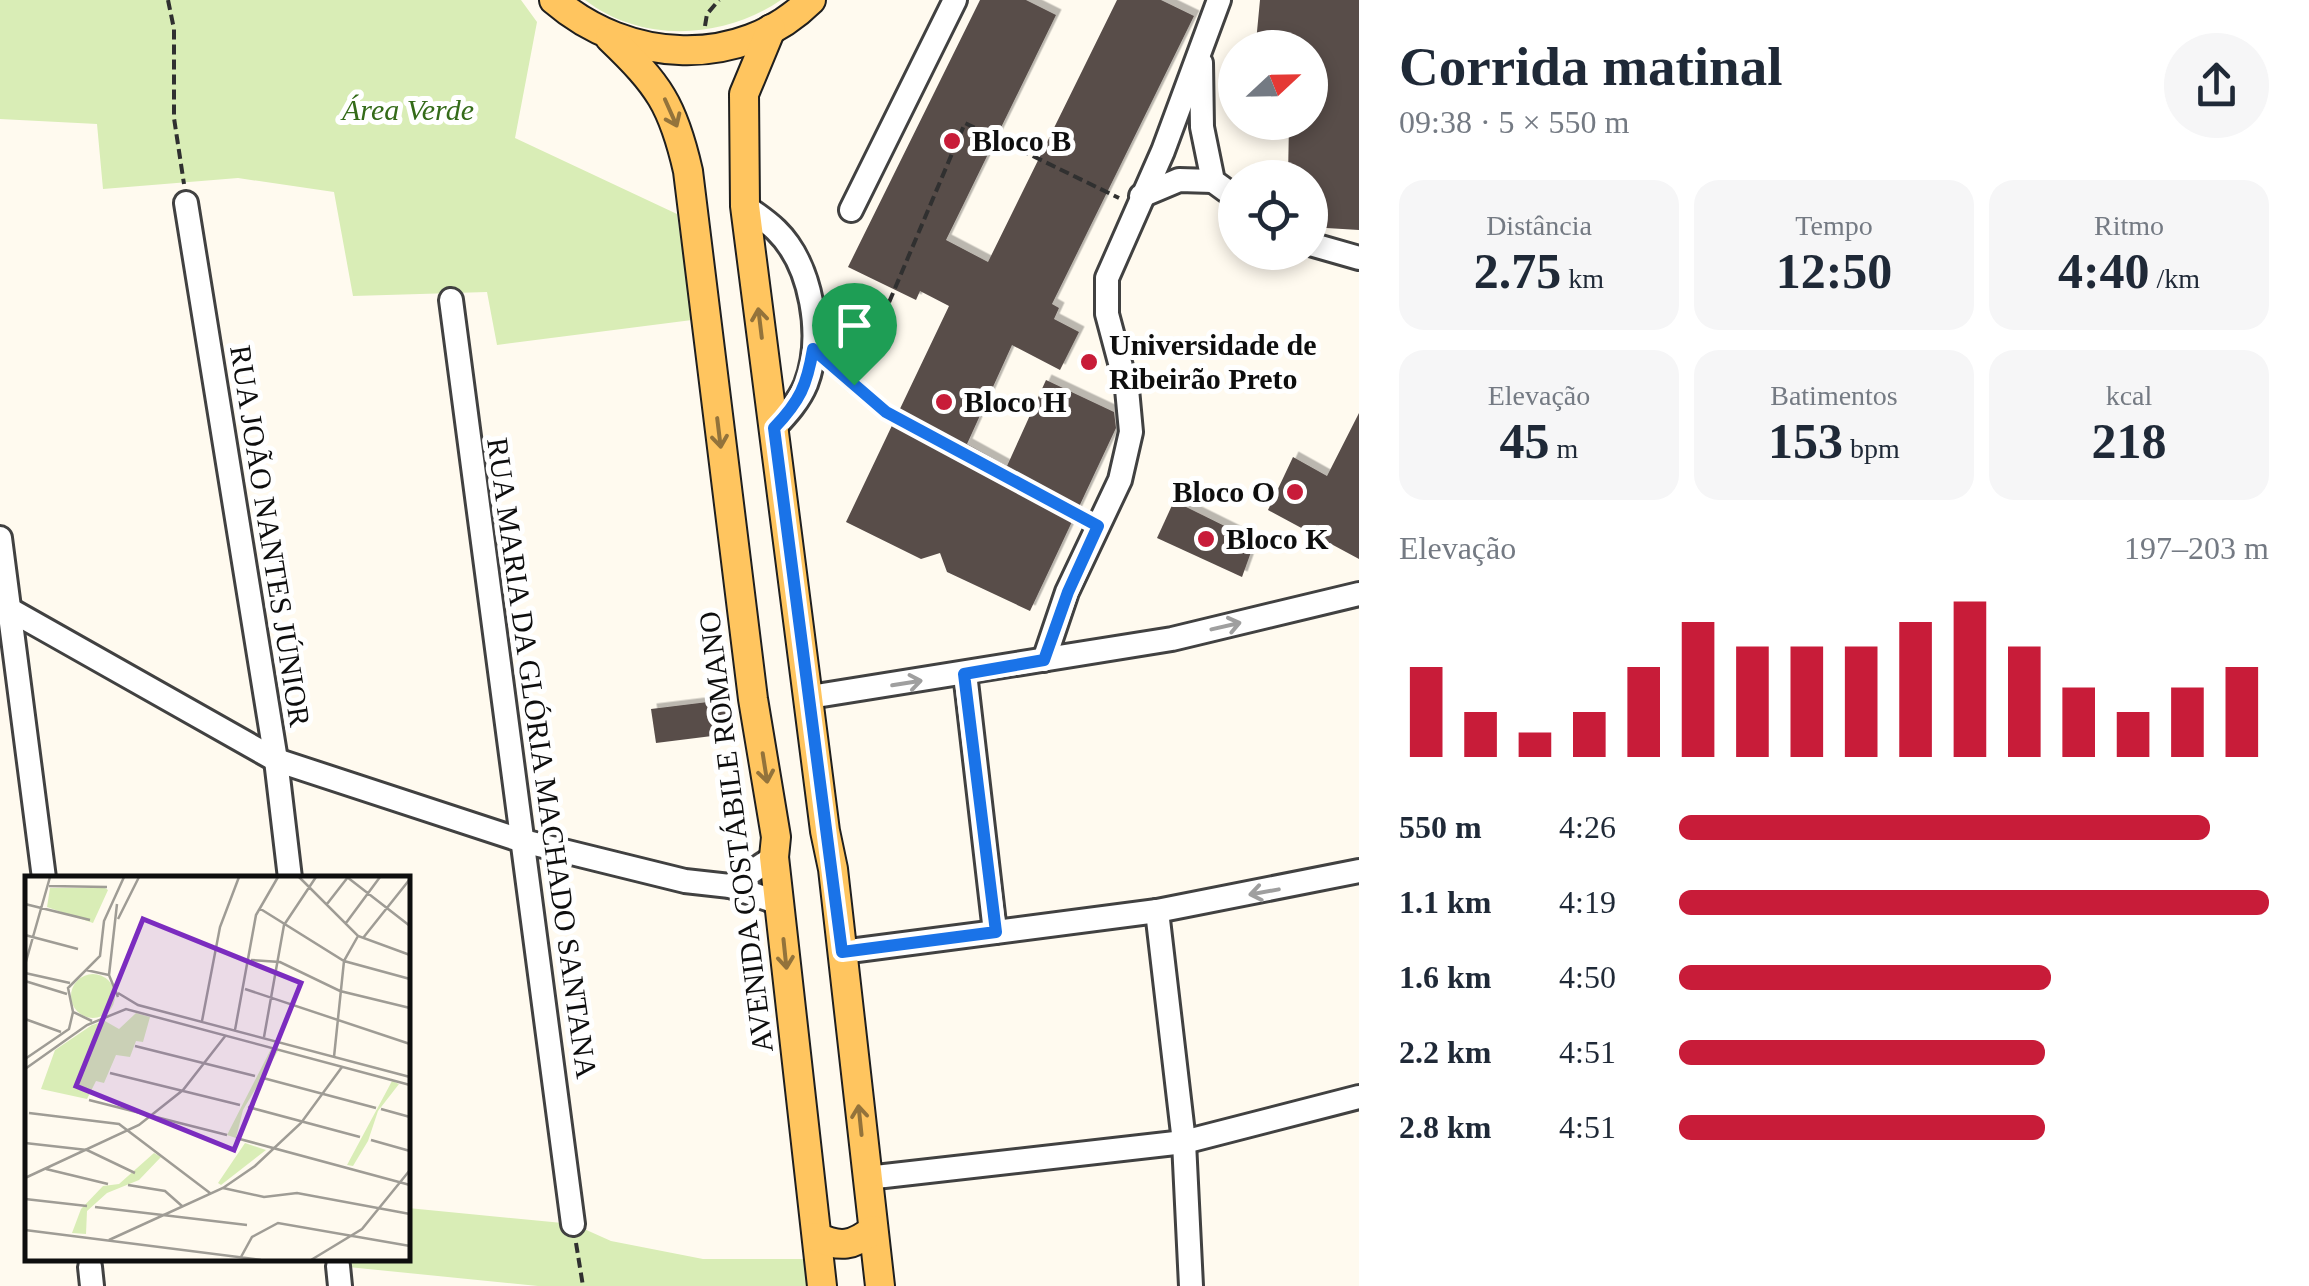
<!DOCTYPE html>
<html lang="pt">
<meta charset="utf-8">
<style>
body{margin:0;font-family:"Times New Roman",serif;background:#f6f6f7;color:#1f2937;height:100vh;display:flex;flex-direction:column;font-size:38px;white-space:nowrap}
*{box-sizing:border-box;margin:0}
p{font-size:32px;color:#747a83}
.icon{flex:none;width:55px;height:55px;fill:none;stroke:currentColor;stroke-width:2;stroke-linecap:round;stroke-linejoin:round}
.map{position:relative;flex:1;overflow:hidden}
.drawer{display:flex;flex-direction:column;background:#fff;width:950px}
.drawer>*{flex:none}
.needle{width:65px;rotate:68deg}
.fabs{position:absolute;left:1218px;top:30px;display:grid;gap:20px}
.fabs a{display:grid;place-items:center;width:110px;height:110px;border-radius:50%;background:#fff;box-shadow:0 5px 15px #0003;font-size:50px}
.pin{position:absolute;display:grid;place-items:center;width:85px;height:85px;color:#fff;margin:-102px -42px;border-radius:50% 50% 50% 0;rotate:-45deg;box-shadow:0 0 10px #0007}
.pin .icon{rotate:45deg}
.round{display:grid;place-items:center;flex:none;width:105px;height:105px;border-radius:52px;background:#f6f6f7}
.headline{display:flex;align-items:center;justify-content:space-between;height:170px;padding:0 40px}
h1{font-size:55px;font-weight:600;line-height:75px}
.stats{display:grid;grid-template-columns:repeat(3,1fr);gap:15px;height:170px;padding:10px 40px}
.stats div{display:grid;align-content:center;border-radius:25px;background:#f6f6f7;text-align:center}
.stats b{font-size:50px;font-weight:600}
.stats small{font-size:28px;font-weight:400}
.stats p{font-size:28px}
.chart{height:280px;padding:20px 40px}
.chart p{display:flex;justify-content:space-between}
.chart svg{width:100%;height:180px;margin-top:10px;stroke:#c81c39;stroke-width:6}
ul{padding:0 40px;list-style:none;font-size:32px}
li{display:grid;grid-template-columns:160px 120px 1fr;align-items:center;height:75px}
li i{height:25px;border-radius:12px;background:#c81c39}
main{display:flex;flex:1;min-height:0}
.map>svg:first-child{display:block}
.green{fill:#d9edb6}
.building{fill:#584d4a;filter:url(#shadow)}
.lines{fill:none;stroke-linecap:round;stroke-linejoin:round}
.minor-casing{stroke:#414141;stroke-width:28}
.major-casing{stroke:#1f1f1f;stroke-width:32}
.path{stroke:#303030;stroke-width:4;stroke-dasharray:10 5;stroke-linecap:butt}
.minor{stroke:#fff;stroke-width:22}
.major{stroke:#ffc55f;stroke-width:28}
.oneway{stroke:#93733b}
.oneway2{stroke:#9f9f9f}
.route-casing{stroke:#fff;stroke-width:20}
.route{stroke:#1a73e8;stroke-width:12}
.poi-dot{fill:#c81c39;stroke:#fff;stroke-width:4}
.labels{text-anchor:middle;stroke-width:10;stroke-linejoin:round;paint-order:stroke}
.park-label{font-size:30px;font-style:italic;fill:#346b19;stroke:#fff}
.poi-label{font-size:30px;font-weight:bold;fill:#0e0e0e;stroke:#fff;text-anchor:start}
.street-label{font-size:30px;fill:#0e0e0e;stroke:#fff}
.inset-road{fill:none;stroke:#9f9c95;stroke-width:2.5}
.view{fill:#7b2cbf;fill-opacity:0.15;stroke:#7b2cbf;stroke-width:5}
.inset-edge{fill:none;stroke:#0e0e0e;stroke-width:5}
</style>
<main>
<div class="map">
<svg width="1359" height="1286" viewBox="0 0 1359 1286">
<defs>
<filter id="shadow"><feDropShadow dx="5.5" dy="-5.5" stdDeviation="0" flood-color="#0004"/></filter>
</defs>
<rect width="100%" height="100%" fill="#fffaef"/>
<g class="green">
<path d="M 0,0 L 521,0 L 537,22 L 515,138 L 677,214 L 692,320 L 497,345 L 487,292 L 353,296 L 334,192 L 238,178 L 103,189 L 97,124 L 0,119 Z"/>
<path d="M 585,0 L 781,0 C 724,39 642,44 585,0 Z"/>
<path d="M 408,1208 L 573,1224 L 611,1241 L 703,1259 L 808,1259 L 811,1286 L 538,1286 L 338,1266 L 330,1259 L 408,1258 Z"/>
</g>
<g class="building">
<path d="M 980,0 L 1026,0 L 1056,15 L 946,240 L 988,262 L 1117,0 L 1161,0 L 1194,16 L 1052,304 L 1059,308 L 1054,319 L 1079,332 L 1060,370 L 1012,345 L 967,444 L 1007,466 L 1046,380 L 1114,412 L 1116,428 L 1030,611 L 947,572 L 940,553 L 921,559 L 846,522 L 949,306 L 920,291 L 916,300 L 848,267 Z"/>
<path d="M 1260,0 L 1359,0 L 1359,230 L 1310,227 L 1310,178 L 1288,178 L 1289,122 L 1310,122 L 1310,48 L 1276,48 L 1256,42 Z"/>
<path d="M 1359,413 L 1359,559 L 1268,510 L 1293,457 L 1327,476 Z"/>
<path d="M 1174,501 L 1255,541 L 1242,577 L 1157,538 Z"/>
<path d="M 724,700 L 728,734 L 656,743 L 651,709 Z"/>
</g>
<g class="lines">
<defs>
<g id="minor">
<path d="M 1201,63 L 1202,127 L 1213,181 L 1235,197"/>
<path d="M 1141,196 L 1179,180 L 1213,181"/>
<path d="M 186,203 L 276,760 L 290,878"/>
<path d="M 745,206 C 756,214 767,221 776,230 C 812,265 824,337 806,384 C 799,401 787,414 774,428"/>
<path d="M 851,210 L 955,0"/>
<path d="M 1310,244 L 1359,258"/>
<path d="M 451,300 L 573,1224"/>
<path d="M 0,538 L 44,878"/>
<path d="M 0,604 L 276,760 L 523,841 L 685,881 L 730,886 L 779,903"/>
<path d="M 1044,660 L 1067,592 L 1120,480 L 1131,432 L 1127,389 L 1107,314 L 1107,278 L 1163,151 L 1219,0"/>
<path d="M 965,673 L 995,932"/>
<path d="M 810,697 L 1172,639 L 1359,594"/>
<path d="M 730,886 L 774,857"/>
<path d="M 1157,911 L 1184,1142 L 1191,1286"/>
<path d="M 842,952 L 1157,911 L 1359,871"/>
<path d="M 867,1178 L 1184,1142 L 1359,1097"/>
<path d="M 338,1266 L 340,1286"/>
<path d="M 90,1267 L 92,1286"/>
</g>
<g id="major">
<path d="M 554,0 C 627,63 739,71 811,0"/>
<path d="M 771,29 L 744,94 L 745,206 L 825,831 L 833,869 L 880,1286"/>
<path d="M 610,38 C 659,85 673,105 688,171 L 753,699 L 776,837 L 774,857 L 822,1286"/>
<path d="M 817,1237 C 840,1248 853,1246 873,1230"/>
</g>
</defs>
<use href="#minor" class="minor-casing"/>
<use href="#major" class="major-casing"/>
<g class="path">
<path d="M 168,0 L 174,29 L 174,118 L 184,184"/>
<path d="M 705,26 L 707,14 L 719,0"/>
<path d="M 831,365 L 886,412 L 1078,516"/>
<path d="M 854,385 L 965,123 L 1119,198"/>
<path d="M 576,1243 L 583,1286"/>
</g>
<use href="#minor" class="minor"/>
<use href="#major" class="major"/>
</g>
<defs><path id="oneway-shaft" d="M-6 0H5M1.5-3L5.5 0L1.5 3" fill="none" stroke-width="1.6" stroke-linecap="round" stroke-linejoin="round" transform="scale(2.5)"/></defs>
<g class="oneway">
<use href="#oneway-shaft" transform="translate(671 113) rotate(66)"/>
<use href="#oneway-shaft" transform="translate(760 323) rotate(-97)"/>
<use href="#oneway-shaft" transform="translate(719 433) rotate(83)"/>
<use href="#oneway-shaft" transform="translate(765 768) rotate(81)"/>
<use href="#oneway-shaft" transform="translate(785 954) rotate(84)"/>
<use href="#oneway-shaft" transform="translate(860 1120) rotate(-96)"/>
</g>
<g class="oneway2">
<use href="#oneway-shaft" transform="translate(1226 626) rotate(-13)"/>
<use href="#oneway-shaft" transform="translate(907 683) rotate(-9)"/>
<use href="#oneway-shaft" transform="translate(1264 892) rotate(170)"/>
</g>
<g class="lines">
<defs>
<path id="route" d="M 813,349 L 886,412 L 1098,526 L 1068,592 L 1044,660 L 964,674 L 996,932 L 842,952 L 774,428 C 800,401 807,385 813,349 Z"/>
</defs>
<use href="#route" class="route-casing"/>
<use href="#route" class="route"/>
</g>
<g class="poi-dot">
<circle cx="952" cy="141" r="10"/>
<circle cx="1089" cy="362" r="10"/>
<circle cx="944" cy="402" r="10"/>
<circle cx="1295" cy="492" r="10"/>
<circle cx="1206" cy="539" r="10"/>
</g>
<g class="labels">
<g class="park-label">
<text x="408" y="120">Área Verde</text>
</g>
<g class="poi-label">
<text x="972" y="151">Bloco B</text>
<text x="1109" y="355">Universidade de<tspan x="1109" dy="34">Ribeirão Preto</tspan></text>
<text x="964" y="412">Bloco H</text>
<text x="1275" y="502" text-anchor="end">Bloco O</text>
<text x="1226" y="549">Bloco K</text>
</g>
<g class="street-label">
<text transform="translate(270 536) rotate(81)" y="10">RUA JOÃO NANTES JÚNIOR</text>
<text transform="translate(542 758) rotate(82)" y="10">RUA MARIA DA GLÓRIA MACHADO SANTANA</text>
<text transform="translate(736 832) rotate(-97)" y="10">AVENIDA COSTÁBILE ROMANO</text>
</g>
</g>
<g transform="translate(25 876)">
<rect width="385" height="385" fill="#fffaef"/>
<path d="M 25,12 L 80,12 L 83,14 L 68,47 L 22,31 ZM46 120a22 22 0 1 1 44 0a22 22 0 1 1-44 0ZM 111,137 L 125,141 L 118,166 L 111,165 L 105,181 L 91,179 L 79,207 L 71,205 L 62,223 L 16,213 L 30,174 L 67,149 L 80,145 L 94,153 ZM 246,173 L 253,175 L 218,234 L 211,262 L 202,259 ZM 367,205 L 374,208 L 353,235 L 343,265 L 328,290 L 322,289 ZM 220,267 L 241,274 L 196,309 L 193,307 ZM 129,277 L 136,281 L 114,304 L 82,317 L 62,335 L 61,358 L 47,357 L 56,333 L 78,310 L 94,308 Z" fill="#d9edb6"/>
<path class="inset-road" d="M 274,1 L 333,60 L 385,79M 322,1 L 385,50M 24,10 L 82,11M 0,28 L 65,44M 302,28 L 323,1M 234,32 L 319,85 L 385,103M 93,43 L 114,1M 321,47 L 355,1M 0,59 L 53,73M 338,62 L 385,3M 226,84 L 255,86 L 315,115 L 385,132M 0,89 L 25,1M 61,94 L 84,99 L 93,121M 0,97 L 45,107M 84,99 L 92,28M 0,105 L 42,118M 220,113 L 385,168M 93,117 L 113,129 L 385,201M 0,143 L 36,156M 67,145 L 48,136 L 43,112 L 75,80 L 79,45 L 99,1M 177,145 L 195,51 L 214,1M 210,154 L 231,39 L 253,1M 239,161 L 259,49 L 291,1M 110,170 L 230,200M 309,181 L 319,85 L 333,60M 0,183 L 44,153 L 48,136M 0,193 L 62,149 L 101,133 L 385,209M 85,197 L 215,229M 238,202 L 351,232M 64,224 L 202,259M 223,231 L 335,261M 356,233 L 385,241M 4,237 L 94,248 L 185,317M 211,262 L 385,309M 346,264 L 385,275M 0,267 L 62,274 L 110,297M 21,293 L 83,308M 0,302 L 114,249 L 158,214 L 201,159M 103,309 L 140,315 L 157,330M 198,312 L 239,321 L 272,317 L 385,338M 0,323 L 62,330M 70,331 L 222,349M 0,354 L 236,384M 84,364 L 198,312 L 230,290 L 276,247 L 317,191M 216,381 L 227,361 L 253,347 L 385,370M 286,384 L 337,353 L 385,294"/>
<path class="view" d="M 118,43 L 276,107 L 209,274 L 51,210 Z"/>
<rect width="385" height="385" class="inset-edge"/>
</g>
</svg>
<div class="fabs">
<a><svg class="needle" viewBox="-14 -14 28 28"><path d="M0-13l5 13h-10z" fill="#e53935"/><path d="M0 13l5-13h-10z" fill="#747a83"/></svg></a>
<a><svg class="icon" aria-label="locate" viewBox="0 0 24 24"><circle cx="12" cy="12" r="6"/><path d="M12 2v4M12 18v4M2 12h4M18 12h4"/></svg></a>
</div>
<div class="pin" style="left:854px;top:385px;background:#1e9e55"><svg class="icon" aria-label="arrive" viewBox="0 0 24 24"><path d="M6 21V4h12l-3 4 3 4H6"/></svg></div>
</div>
<section class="drawer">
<div class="headline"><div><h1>Corrida matinal</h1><p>09:38 · 5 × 550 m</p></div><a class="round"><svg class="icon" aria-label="share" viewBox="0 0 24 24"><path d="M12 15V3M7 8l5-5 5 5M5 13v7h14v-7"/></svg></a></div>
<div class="stats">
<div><p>Distância</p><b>2.75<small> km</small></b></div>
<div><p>Tempo</p><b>12:50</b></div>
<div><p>Ritmo</p><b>4:40<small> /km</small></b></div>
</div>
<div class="stats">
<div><p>Elevação</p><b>45<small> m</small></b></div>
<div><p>Batimentos</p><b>153<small> bpm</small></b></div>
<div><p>kcal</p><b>218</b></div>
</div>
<div class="chart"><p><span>Elevação</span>197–203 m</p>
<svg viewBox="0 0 160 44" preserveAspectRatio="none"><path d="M5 44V22M15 44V33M25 44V38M35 44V33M45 44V22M55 44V11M65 44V17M75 44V17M85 44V17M95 44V11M105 44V6M115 44V17M125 44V27M135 44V33M145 44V27M155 44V22"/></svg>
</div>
<ul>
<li><b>550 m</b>4:26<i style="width:90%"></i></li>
<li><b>1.1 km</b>4:19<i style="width:100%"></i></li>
<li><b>1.6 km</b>4:50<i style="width:63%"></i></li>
<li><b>2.2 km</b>4:51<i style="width:62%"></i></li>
<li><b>2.8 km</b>4:51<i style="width:62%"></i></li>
</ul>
</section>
</main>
